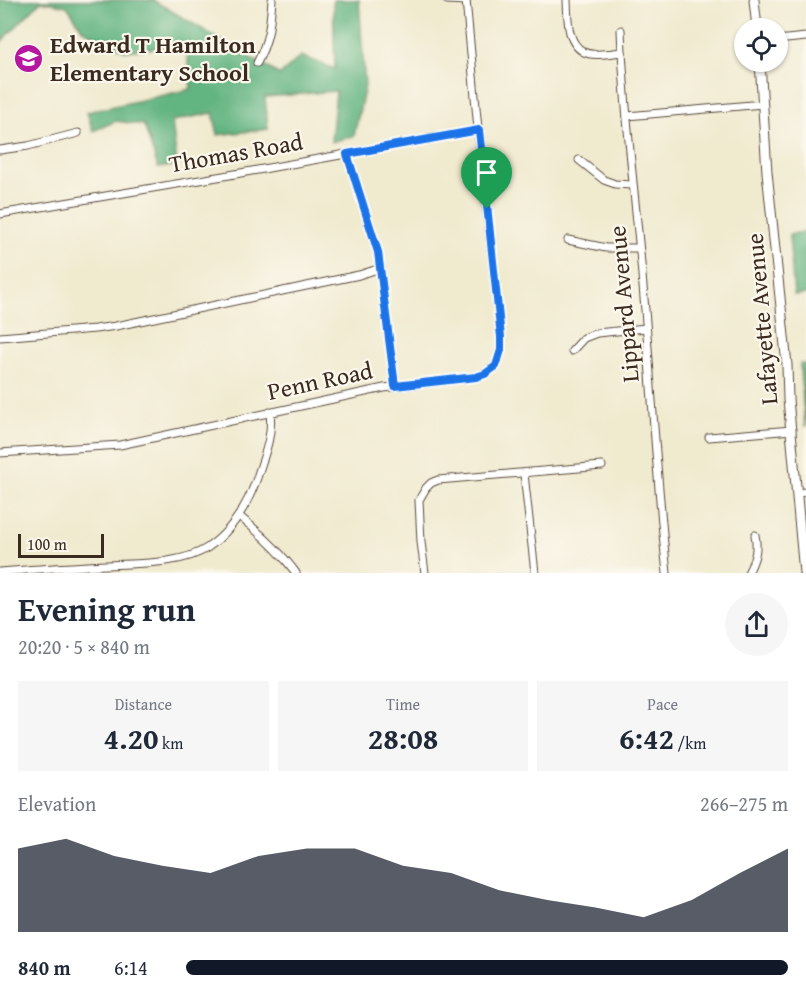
<!DOCTYPE html>
<meta charset="utf-8">
<style>
body{margin:0;font-family:"Gentium Book Plus",serif;background:#f6f6f7;color:#1f2937;height:100vh;display:flex;flex-direction:column;font-size:22px;white-space:nowrap}
*{box-sizing:border-box;margin:0}
p{font-size:20px;color:#747a83}
.icon{flex:none;width:33px;height:33px;fill:none;stroke:currentColor;stroke-width:2;stroke-linecap:round;stroke-linejoin:round}
.map{position:relative;height:573px;overflow:hidden}
.sheet{display:flex;flex-direction:column;background:#fff;flex:1}
.sheet>*{flex:none}
.fabs{position:absolute;left:734px;top:18px;display:grid;gap:12px}
.fabs a{display:grid;place-items:center;width:54px;height:54px;border-radius:50%;background:#fff;box-shadow:0 2px 4px #0004;font-size:30px}
.scale{position:absolute;left:18px;bottom:15px;width:86px;box-sizing:border-box;padding-left:6px;border:3px solid #3b2a1e;border-top:0;font-size:16px;line-height:21px;white-space:nowrap;color:#3b2a1e;-webkit-text-stroke:4px #fbf7ec;paint-order:stroke}
.pin{position:absolute;display:grid;place-items:center;width:51px;height:51px;color:#fff;margin:-62px -26px;border-radius:50% 50% 50% 0;rotate:-45deg;box-shadow:0 0 6px #0007}
.pin .icon{rotate:45deg}
.round{display:grid;place-items:center;flex:none;width:63px;height:63px;border-radius:32px;background:#f6f6f7}
.summary{display:flex;align-items:center;justify-content:space-between;height:102px;padding:0 18px}
h1{font-size:33px;font-weight:700;line-height:45px}
.metrics{display:grid;grid-template-columns:repeat(3,1fr);gap:9px;height:102px;padding:6px 18px}
.metrics div{display:grid;align-content:center;border-radius:0px;background:#f6f6f7;text-align:center}
.metrics b{font-size:30px;font-weight:700}
.metrics small{font-size:16px;font-weight:400}
.metrics p{font-size:16px}
.chart{height:168px;padding:12px 18px}
.chart p{display:flex;justify-content:space-between}
.chart svg{width:100%;height:108px;margin-top:6px;fill:#111827;opacity:.7}
ul{padding:0 18px;list-style:none;font-size:20px}
li{display:grid;grid-template-columns:96px 72px 1fr;align-items:center;height:45px}
li i{height:15px;border-radius:8px;background:#111827}
.map>svg:first-child{display:block}
.forest{fill:#62b480;stroke:#4e6f4f;stroke-width:1.5}
.lines{fill:none;stroke-linecap:round;stroke-linejoin:round}
.street-casing{stroke:#564739;stroke-width:9}
.secondary-casing{stroke:#564739;stroke-width:11}
.street{stroke:#fff;stroke-width:7}
.secondary{stroke:#fff;stroke-width:9}
.route-casing{stroke:#fff;stroke-width:12}
.route{stroke:#1a73e8;stroke-width:8}
.labels{text-anchor:middle;stroke-width:4.5;stroke-linejoin:round;paint-order:stroke}
.poi-label{font-size:24px;font-weight:bold;fill:#3b2a1e;stroke:#fbf7ec;text-anchor:start}
.street-label{font-size:24px;fill:#3b2a1e;stroke:#fbf7ec}
</style>
<div class="map">
<svg width="806" height="573" viewBox="0 0 806 573">
<rect width="100%" height="100%" fill="#fbf7ec"/>
<filter id="ink" filterUnits="userSpaceOnUse"><feTurbulence type="fractalNoise" baseFrequency=".0167" numOctaves="2"/><feDisplacementMap in="SourceGraphic" scale="12" xChannelSelector="R" yChannelSelector="G"/><feConvolveMatrix kernelMatrix="1 2 1 2 8 2 1 2 1" color-interpolation-filters="sRGB"/></filter>
<filter id="wash" filterUnits="userSpaceOnUse"><feTurbulence type="fractalNoise" baseFrequency=".008" numOctaves="4" result="noise"/><feDisplacementMap in="SourceGraphic" scale="24" xChannelSelector="R" yChannelSelector="G"/><feGaussianBlur stdDeviation="1.35" result="paint"/><feColorMatrix in="noise" values="0 0 0 0 0 0 0 0 0 0 0 0 0 0 0 0 0 1.4 0 .05"/><feComposite in="paint" operator="in"/></filter>
<g filter="url(#wash)">
<rect width="100%" height="100%" fill="#f0eacf"/>
<g class="forest">
<path d="M 0,0 L 153,0 L 280,75 L 301,56 L 335,69 L 333,0 L 359,0 L 365,86 L 354,136 L 331,142 L 336,91 L 265,97 L 268,129 L 218,135 L 213,113 L 172,121 L 177,165 L 158,168 L 144,125 L 116,121 L 93,131 L 87,112 L 191,89 L 186,45 L 126,51 L 83,30 L 67,6 L 41,1 L 0,43 Z"/>
<path d="M 806,231 L 806,294 L 794,295 L 789,235 Z"/>
<path d="M 800,364 L 806,364 L 806,426 L 805,426 Z"/>
</g>
</g>
<g filter="url(#ink)">
<g class="lines">
<defs>
<g id="street">
<path d="M 447,0 L 466,1"/>
<path d="M 567,0 C 568,17 566,43 584,52 C 593,57 612,53 622,52"/>
<path d="M 621,30 C 624,112 635,193 642,275 C 651,374 656,474 667,573"/>
<path d="M 777,40 L 806,37"/>
<path d="M 257,63 C 269,39 270,26 272,0"/>
<path d="M 627,116 L 763,104"/>
<path d="M 0,150 L 28,146 L 78,133"/>
<path d="M 347,154 L 378,252 L 395,386"/>
<path d="M 579,160 L 604,180 L 615,184 L 632,185"/>
<path d="M 0,214 L 235,174 L 479,130"/>
<path d="M 568,240 L 606,248 L 639,248"/>
<path d="M 0,337 L 95,329 L 116,326 L 359,275 L 381,268"/>
<path d="M 572,351 L 584,338 L 597,333 L 646,328"/>
<path d="M 709,437 L 792,430"/>
<path d="M 0,453 L 120,445 L 384,388 L 476,377 C 499,370 501,359 501,337 L 481,161 L 466,0"/>
<path d="M 524,474 L 535,573"/>
<path d="M 797,493 L 806,492"/>
<path d="M 239,516 C 260,533 280,551 296,573"/>
<path d="M 0,572 C 35,569 70,567 105,565 C 136,563 181,565 207,548 C 232,531 247,506 257,478 C 264,455 273,437 270,412"/>
<path d="M 425,573 L 421,542 L 419,500 L 426,488 L 431,483 L 438,480 L 602,466"/>
<path d="M 748,573 C 755,559 758,550 755,535"/>
</g>
<g id="secondary">
<path d="M 754,0 L 757,28"/>
<path d="M 760,62 L 767,172 L 787,365 L 788,399 L 804,573"/>
</g>
</defs>
<use href="#street" class="street-casing"/>
<use href="#secondary" class="secondary-casing"/>
<use href="#street" class="street"/>
<use href="#secondary" class="secondary"/>
</g>
</g>
<g class="lines" filter="url(#ink)">
<defs>
<path id="route" d="M 479,130 L 501,337 L 501,350 L 496,366 L 485,374 L 476,377 L 395,386 L 378,252 L 347,154 Z"/>
</defs>
<use href="#route" class="route-casing"/>
<use href="#route" class="route"/>
</g>
<defs>
<symbol id="school-disc" viewBox="-11 -11 22 22"><circle r="9.5" fill="#b5179e" stroke="#fbf7ec"/><path d="M0-5L7-2L0 1L-7-2ZM-4 1L0 2.5L4 1V4Q0 6-4 4Z" fill="#fff"/></symbol>
</defs>
<g fill-rule="evenodd">
<use href="#school-disc" x="12" y="42" width="33" height="33"/>
</g>
<g class="labels">
<g class="poi-label">
<text x="50" y="53">Edward T Hamilton<tspan x="50" dy="28">Elementary School</tspan></text>
</g>
<g class="street-label">
<text transform="translate(236 153) rotate(-10)" y="8">Thomas Road</text>
<text transform="translate(624 304) rotate(-95)" y="8">Lippard Avenue</text>
<text transform="translate(762 319) rotate(-95)" y="8">Lafayette Avenue</text>
<text transform="translate(320 381) rotate(-12)" y="8">Penn Road</text>
</g>
</g>
</svg>
<div class="fabs">
<a><svg class="icon" aria-label="locate" viewBox="0 0 24 24"><circle cx="12" cy="12" r="6"/><path d="M12 2v4M12 18v4M2 12h4M18 12h4"/></svg></a>
</div>
<div class="scale">100 m</div>
<div class="pin" style="left:487px;top:209px;background:#1e9e55"><svg class="icon" aria-label="arrive" viewBox="0 0 24 24"><path d="M6 21V4h12l-3 4 3 4H6"/></svg></div>
</div>
<section class="sheet">
<div class="summary"><div><h1>Evening run</h1><p>20:20 · 5 × 840 m</p></div><a class="round"><svg class="icon" aria-label="share" viewBox="0 0 24 24"><path d="M12 15V3M7 8l5-5 5 5M5 13v7h14v-7"/></svg></a></div>
<div class="metrics">
<div><p>Distance</p><b>4.20<small> km</small></b></div>
<div><p>Time</p><b>28:08</b></div>
<div><p>Pace</p><b>6:42<small> /km</small></b></div>
</div>
<div class="chart"><p><span>Elevation</span>266–275 m</p>
<svg viewBox="0 0 160 44" preserveAspectRatio="none"><path d="M0 44V10L10 6L20 13L30 17L40 20L50 13L60 10L70 10L80 17L90 20L100 27L110 31L120 34L130 38L140 31L150 20L160 10V44z"/></svg>
</div>
<ul>
<li><b>840 m</b>6:14<i style="width:100%"></i></li>
</ul>
</section>
